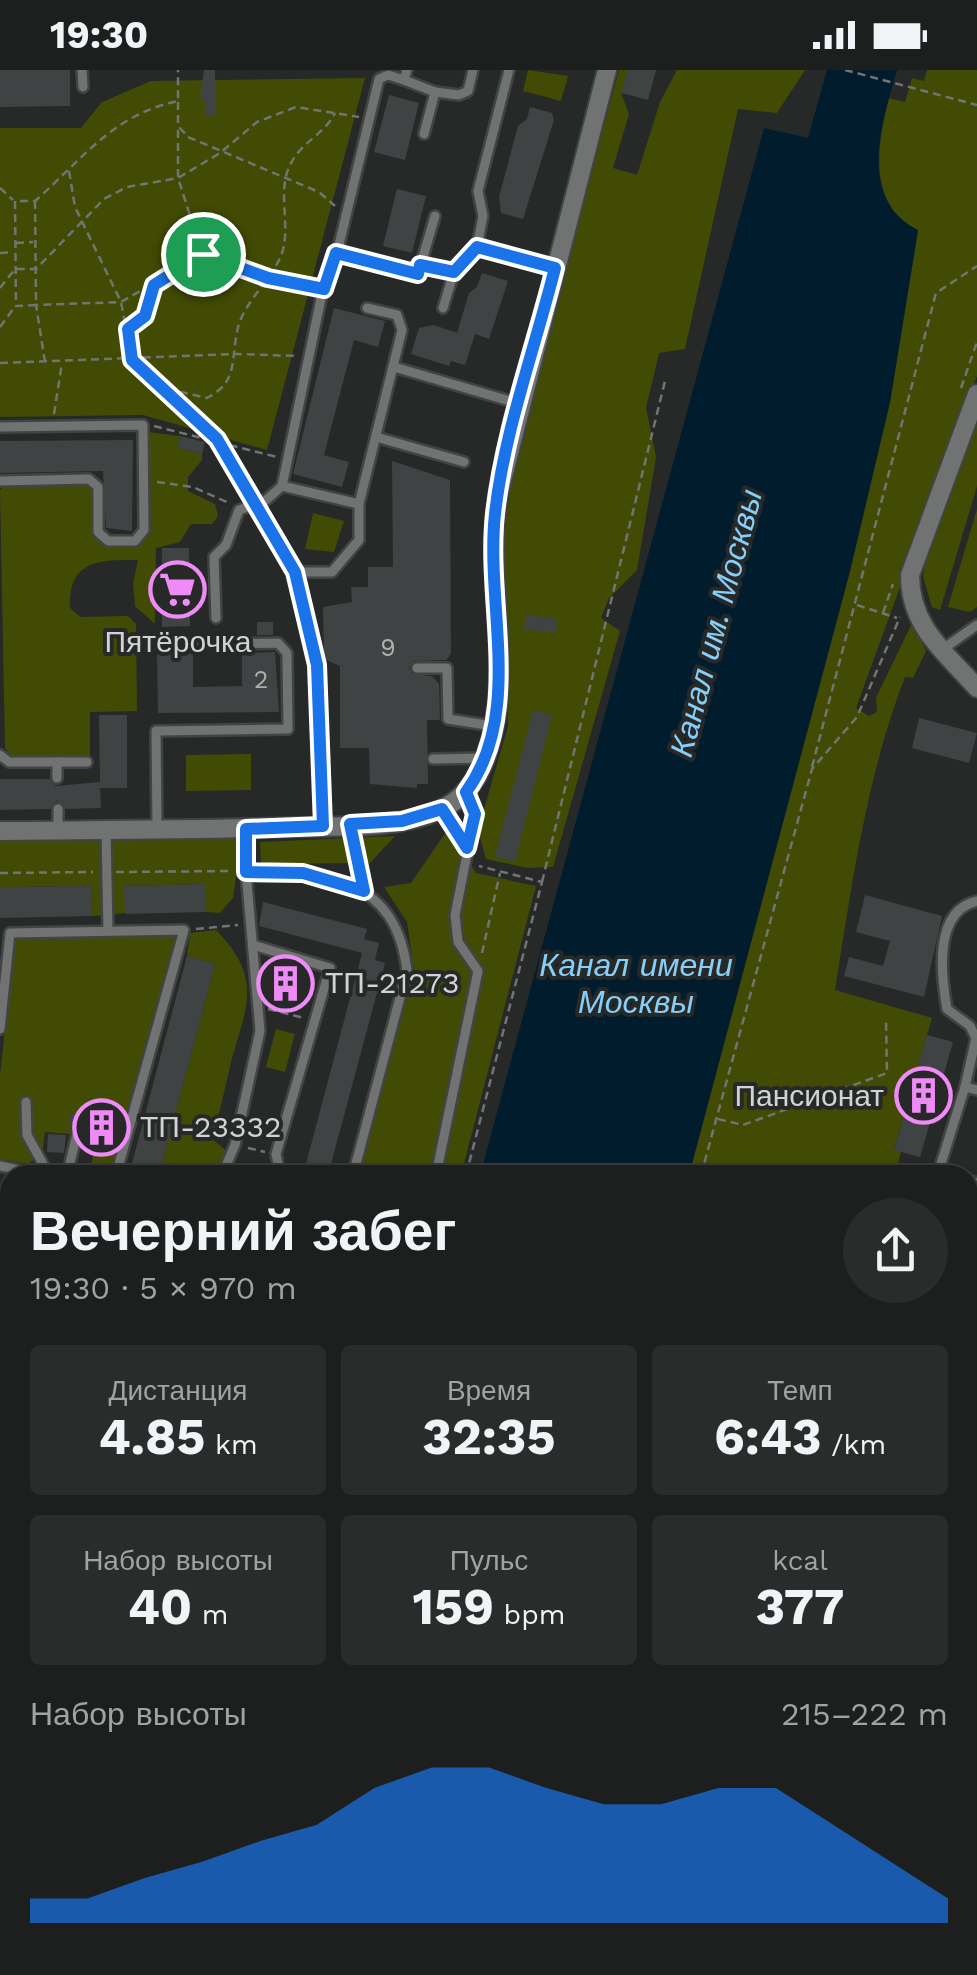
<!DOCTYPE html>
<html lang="ru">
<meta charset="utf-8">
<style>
body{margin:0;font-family:"Work Sans",sans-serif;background:#292c2b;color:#f1f3f6;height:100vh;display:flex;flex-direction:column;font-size:38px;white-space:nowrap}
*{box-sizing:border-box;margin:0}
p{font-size:32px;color:#a0a2a4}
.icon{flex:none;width:55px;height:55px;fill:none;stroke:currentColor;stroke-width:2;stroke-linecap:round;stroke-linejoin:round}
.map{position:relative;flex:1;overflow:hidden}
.sheet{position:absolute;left:0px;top:1095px;width:978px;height:810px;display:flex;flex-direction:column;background:#1c1f1e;border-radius:30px 30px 0 0;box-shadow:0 2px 8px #0004,0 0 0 2px #3a3d3c}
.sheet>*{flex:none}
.pin{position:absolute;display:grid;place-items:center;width:85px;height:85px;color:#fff;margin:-42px;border:5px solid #fff;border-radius:50%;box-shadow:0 2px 10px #0007}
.round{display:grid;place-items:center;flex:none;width:105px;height:105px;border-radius:52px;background:#292c2b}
.head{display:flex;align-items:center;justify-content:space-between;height:170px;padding:0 30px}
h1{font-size:55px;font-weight:700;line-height:75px}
.metrics{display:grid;grid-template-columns:repeat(3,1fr);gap:15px;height:170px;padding:10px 30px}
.metrics div{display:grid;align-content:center;border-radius:10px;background:#292c2b;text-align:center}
.metrics b{font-size:50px;font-weight:700}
.metrics small{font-size:28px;font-weight:400}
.metrics p{font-size:28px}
.chart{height:280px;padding:20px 30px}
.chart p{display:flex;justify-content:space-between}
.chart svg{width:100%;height:180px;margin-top:10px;fill:#1a73e8;opacity:.7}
.status{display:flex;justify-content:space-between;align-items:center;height:70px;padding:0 50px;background:#1c1f1e;direction:ltr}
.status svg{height:28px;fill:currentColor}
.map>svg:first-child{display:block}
.green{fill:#424b04}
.water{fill:#001c2d}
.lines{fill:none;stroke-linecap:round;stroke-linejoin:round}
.river{stroke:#001c2d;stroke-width:25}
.building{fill:#404343}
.service-casing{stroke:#424443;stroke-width:14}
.minor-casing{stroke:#424443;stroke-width:22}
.path{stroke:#727473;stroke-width:2.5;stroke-dasharray:8 5;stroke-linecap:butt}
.service{stroke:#707372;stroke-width:9}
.minor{stroke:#707372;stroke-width:18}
.route-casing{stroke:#fff;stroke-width:20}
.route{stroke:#1a73e8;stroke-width:12}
.labels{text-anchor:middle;stroke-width:8;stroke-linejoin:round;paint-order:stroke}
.number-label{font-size:25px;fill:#aeb0af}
.poi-label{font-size:30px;fill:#d2d4d3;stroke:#262928;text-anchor:start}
.water-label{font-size:32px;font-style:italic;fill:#87cef8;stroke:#262928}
</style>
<div class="status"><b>19:30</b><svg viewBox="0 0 49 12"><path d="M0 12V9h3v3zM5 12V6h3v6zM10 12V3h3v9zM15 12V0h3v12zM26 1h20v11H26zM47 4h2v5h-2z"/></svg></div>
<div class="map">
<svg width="977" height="1905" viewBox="0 0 977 1905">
<rect width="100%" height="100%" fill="#262928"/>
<g class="green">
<path d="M 528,0 L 568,6 L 561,31 L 523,21 Z"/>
<path d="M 619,0 L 628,0 L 621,23 L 629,44 L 613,98 L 637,105 L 660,32 L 677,0 L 805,0 L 777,43 L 738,39 L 685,279 L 659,283 L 646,338 L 656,387 L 637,500 L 609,528 L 601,548 L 620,561 L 553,797 L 527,798 L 486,789 L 478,760 L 508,656 L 503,468 L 516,380 Z"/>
<path d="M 927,0 L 977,0 L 977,306 L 856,638 L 869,646 L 877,642 L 876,628 L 912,553 L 926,581 L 913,608 L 905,607 C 866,708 852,814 835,920 L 932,948 L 894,1079 L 901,1082 L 895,1105 L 689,1105 L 850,501 L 890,332 L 918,161 C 867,134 877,75 889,28 L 905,32 L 912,8 L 924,11 Z"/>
<path d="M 365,8 L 267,380 L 143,345 L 0,347 L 0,58 L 81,58 L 102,32 L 151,11 Z"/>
<path d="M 977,346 L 977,416 L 940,540 L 932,537 L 923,507 L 926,486 Z"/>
<path d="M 148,362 L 180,366 L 177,377 L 202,384 L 202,390 L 188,407 L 188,421 L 215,434 L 218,446 L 212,454 L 191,454 L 180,472 L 156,478 L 155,554 L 135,536 L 133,513 L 138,490 C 101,490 68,489 70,538 L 80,547 L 128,546 L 136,554 L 137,641 L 90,642 L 90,686 L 11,686 L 5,678 L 0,420 L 5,415 L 87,414 L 93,423 L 95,467 L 106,477 L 135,476 L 149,462 Z"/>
<path d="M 977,439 L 977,537 L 970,542 L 948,537 Z"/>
<path d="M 313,443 L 344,451 L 334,482 L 305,479 Z"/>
<path d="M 251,684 L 251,720 L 186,721 L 186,685 Z"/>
<path d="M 448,759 L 476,803 L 536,816 L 461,1105 L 359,1105 L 414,900 L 407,852 L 384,817 L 411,813 Z"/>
<path d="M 395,766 L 370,793 L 261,794 L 260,772 Z"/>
<path d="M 242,767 L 233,828 L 220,843 L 206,842 L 205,814 L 125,816 L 125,843 L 92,846 L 91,816 L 0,817 L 0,770 Z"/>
<path d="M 216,860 C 264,909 246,937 231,992 C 225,1018 219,1044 213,1070 L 228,1082 L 216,1105 L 159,1105 L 215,894 L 187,886 L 190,863 Z"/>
<path d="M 180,864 L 115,1091 L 105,1105 L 89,1103 L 93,1086 L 69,1064 L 45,1062 L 42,1084 L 28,1094 L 0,1089 L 0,1005 L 15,867 Z"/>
<path d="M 276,959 L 295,964 L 285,1002 L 266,997 Z"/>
<path d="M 0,1257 L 10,1258 L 10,1473 L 0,1472 Z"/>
<path d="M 0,1615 L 10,1618 L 10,1671 L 0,1666 Z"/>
<path d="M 3,1683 L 10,1686 L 10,1747 L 1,1754 Z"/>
<path d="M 10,1789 L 10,1895 L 238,1895 L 235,1905 L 0,1905 L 0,1790 Z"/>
<path d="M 474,1895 L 551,1895 L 549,1905 L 471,1905 Z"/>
</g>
<g class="water">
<path d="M 827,0 L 897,0 C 882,52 856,130 918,160 L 890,332 L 850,501 L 689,1105 L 480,1105 L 764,58 L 808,68 Z"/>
<path d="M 267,1895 L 474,1895 L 471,1905 L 264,1905 Z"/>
</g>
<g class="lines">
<g class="river">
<path d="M 968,1366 L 977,1360"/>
<path d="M 13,1905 L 21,1895"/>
</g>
</g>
<g class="building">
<path d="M 0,0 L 70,0 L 70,36 L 0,37 Z"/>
<path d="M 204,0 L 215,0 L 215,46 L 205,46 L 205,30 L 200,30 Z"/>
<path d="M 628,0 L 656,0 L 648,30 L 621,23 Z"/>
<path d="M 389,25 L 419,33 L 405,90 L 374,82 Z"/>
<path d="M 530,37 L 552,43 L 554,50 L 523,149 L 501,143 L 499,127 L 518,56 L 527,49 Z"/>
<path d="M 397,119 L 426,126 L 412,183 L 383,176 Z"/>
<path d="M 482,203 L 508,211 L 489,269 L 475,264 L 465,295 L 451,291 L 449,296 L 411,284 L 419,258 L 434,255 L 457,263 L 469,223 L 477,217 Z"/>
<path d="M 334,238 L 385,251 L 378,277 L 354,270 L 324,385 L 349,392 L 342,417 L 293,404 Z"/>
<path d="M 180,366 L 205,372 L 202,384 L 177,377 Z"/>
<path d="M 133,370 L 132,461 L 106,458 L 103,401 L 0,403 L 0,371 Z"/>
<path d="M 392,391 L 450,410 L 451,584 L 446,590 L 414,591 L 409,597 L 412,604 L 432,606 L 439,614 L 440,650 L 427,650 L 428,714 L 417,714 L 417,718 L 370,714 L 369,678 L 340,678 L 340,596 L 324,589 L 323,537 L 352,532 L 351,517 L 368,517 L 368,497 L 393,497 Z"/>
<path d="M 162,478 L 189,478 L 190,556 L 162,557 Z"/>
<path d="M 526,545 L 557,549 L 556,563 L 524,559 Z"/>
<rect x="257" y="552" width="16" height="13"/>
<path d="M 275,582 L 279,642 L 158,643 L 157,584 L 193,583 L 193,617 L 242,616 L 242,583 Z"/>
<path d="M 533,640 L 552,645 L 515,792 L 495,787 Z"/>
<path d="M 99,645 L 127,645 L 127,718 L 100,718 L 101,738 L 66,739 L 57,731 L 50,739 L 0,740 L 0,709 L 49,709 L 56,716 L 100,712 Z"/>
<path d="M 919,648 L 977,663 L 969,693 L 912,678 Z"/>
<path d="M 206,814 L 206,842 L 125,844 L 124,816 Z"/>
<path d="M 91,816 L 92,846 L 0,848 L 0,817 Z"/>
<path d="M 865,825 L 942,846 L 924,927 L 844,906 L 849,887 L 883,896 L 890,871 L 856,862 Z"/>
<path d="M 263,832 L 367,859 L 364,869 L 379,873 L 375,890 L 385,893 L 328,1105 L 303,1105 L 362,883 L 259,856 Z"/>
<path d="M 187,886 L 215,894 L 159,1105 L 129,1105 Z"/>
<path d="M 927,965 L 953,972 L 920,1087 L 894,1080 Z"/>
<path d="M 71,1043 L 110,1052 L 106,1066 L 86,1060 L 82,1048 L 68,1055 Z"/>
<path d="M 48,1064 L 66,1065 L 64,1083 L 47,1082 Z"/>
</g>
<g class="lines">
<defs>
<g id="service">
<path d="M 82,0 L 83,17"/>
<path d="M 407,0 L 404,10 L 435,22 L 424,64"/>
<path d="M 435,22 L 459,25 L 468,21 L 473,0"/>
<path d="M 477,177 L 483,146 L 478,121 L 509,0"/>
<path d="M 337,183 L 418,204 L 435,146"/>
<path d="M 443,238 L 454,202 L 477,177 L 555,198"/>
<path d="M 394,297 L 520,334"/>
<path d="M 0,357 L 143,355 L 144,460 L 135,471 L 108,471 L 98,462 L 98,417 L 89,409 L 0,411"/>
<path d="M 376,367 L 464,392"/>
<path d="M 282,416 L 359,434 L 402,260 L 397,245 L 367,238"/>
<path d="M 216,548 L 214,487 L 226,475 L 239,440 L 265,431 L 282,416 L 323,219 L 337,183 L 379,9 L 388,5 L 404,10"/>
<path d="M 943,579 L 977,555"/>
<path d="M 417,598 L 447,598 L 448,649 L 493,656"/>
<path d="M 0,685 L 9,692 L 87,692"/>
<path d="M 433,689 L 485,688"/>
<path d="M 57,692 L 57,708"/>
<path d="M 58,739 L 58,761"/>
<path d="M 323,756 L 317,595 L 295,502 L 332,502 L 359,470 L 359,434"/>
<path d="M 157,759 L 156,661 L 288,659 L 287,583 L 278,573 L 159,575"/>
<path d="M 246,759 L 246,802 C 326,803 396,806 407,901 L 353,1105"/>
<path d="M 106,760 L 108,861"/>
<path d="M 253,875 L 330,898 L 276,1084 L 280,1105"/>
<path d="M 0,959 L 10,863 L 184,860 L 116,1105"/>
<path d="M 965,1017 L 976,968 L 970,956 L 947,939 C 941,905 933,841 977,831"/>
<path d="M 26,1032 L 27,1065 L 49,1105"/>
<path d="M 0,1096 L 44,1105"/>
<path d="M 67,1105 L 79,1056"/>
<path d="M 222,1105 L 235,1075 L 260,961 L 246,802"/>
<path d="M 436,1105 L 478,901 L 458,872 L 455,845 L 475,744 L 466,723"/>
<path d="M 954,1105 L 939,1100 L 965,1017 L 977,1020"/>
<path d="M 968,1110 L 977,1113"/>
<path d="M 10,1138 L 4,1195 L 10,1196"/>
<path d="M 0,1252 L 10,1253"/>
<path d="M 968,1434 L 977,1425"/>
<path d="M 0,1476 L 10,1477"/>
<path d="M 968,1497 L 977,1487"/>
<path d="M 0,1538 L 10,1499"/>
<path d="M 0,1673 L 10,1679"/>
<path d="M 968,1853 L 977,1856"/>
<path d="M 115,1905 L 119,1895"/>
<path d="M 240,1905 L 242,1895"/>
</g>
<g id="minor">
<path d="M 977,324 L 910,505 C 910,557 945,582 977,618"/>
<path d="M 0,761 C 99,760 198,760 297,757 C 342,756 398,759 440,740 C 464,729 479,708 487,683 C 515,602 484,510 498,426 L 607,0"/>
<path d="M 968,1133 L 977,1123"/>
<path d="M 0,1765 L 10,1762"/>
</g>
</defs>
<use href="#service" class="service-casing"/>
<use href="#minor" class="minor-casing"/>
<g class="path">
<path d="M 845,0 L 977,35"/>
<path d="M 178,32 L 178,56 L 188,67 L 319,122 L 335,136"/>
<path d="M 178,60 L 178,108 L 202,183"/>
<path d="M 69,101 L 75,137 L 121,232 L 132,290 L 164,318 L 207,328 C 238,312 231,291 237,262 C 241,236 269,212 280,188 C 293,160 276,123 290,95 C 301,72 325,64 335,43"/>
<path d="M 0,118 L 13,130"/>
<path d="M 35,131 L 36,235 L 16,236 L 15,131 L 35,131 C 84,88 112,45 178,31 L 178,0"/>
<path d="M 16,173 L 33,172"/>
<path d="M 0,183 L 13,182"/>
<path d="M 0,218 L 15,199 L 36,199 L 104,129 L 127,117 L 178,108 L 220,83 L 257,52 L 296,37 L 359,47"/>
<path d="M 0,257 L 14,238"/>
<path d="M 129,258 L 145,246 L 155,215"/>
<path d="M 45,292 L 36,235 L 121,232 L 203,185 L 268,208 L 312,217"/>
<path d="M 0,293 L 236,284 L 298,286"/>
<path d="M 961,318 L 977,272"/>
<path d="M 165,319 L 217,369 L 248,426"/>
<path d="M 54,344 L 62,293"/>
<path d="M 154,356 L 277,387"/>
<path d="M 157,412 L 193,417 L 229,433"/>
<path d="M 259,446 L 290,494"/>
<path d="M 857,535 L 897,548"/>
<path d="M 883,543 L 893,514"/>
<path d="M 812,697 L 936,223 L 977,196"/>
<path d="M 353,774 L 364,809"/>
<path d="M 116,802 L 233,801"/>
<path d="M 0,803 L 93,802"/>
<path d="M 542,812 L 666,307"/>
<path d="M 196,859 L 238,855"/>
<path d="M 482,883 L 500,803"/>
<path d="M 268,939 L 304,948"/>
<path d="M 718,1049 L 743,1055 L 887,1003 L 886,951"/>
<path d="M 248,1078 L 265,1082"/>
<path d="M 466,1105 L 542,812 L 479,796"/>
<path d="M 701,1105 L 812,699 L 857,647 L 900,547"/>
<path d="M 64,1895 L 72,1900"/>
<path d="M 134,1895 L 136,1905"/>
<path d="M 29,1905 L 37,1895"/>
<path d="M 71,1905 L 77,1895"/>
<path d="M 483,1905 L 485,1895"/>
</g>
<use href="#service" class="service"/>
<use href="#minor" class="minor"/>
</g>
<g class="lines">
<defs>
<path id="route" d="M 477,177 L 555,198 C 535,278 504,362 495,444 C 485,535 524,643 466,722 L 475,744 L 467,778 L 442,739 L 402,751 L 350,754 L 364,821 L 303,803 L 246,802 L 246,759 L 323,756 L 317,595 L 295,502 L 217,369 L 132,290 L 128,259 L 145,246 L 154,215 L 203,184 L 268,208 L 324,219 L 336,183 L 418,204 L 420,195 L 454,202 Z"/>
</defs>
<use href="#route" class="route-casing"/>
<use href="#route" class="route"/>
</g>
<defs>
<symbol id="supermarket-ring" viewBox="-11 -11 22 22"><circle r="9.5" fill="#262928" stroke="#ef8bf7" stroke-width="1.5"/><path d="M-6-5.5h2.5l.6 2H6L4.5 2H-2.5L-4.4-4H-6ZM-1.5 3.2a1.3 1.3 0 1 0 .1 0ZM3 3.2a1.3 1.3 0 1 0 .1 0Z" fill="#ef8bf7"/></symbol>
<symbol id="building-ring" viewBox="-11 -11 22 22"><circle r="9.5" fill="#262928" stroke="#ef8bf7" stroke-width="1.5"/><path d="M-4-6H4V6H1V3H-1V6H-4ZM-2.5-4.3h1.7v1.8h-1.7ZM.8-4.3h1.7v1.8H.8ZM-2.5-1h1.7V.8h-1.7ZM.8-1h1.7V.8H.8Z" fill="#ef8bf7"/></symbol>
</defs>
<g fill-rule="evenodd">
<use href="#supermarket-ring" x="146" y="488" width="63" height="63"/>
<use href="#building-ring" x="254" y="882" width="63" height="63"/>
<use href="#building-ring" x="892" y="994" width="63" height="63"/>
<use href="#building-ring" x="70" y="1026" width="63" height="63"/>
</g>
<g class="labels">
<g class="number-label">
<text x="388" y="586">9</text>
<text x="261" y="618">2</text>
</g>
<g class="poi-label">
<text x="178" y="582" text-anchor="middle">Пятёрочка</text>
<text x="325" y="923">ТП-21273</text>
<text x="884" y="1036" text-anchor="end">Пансионат</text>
<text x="140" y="1067">ТП-23332</text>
</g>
<g class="water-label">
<text transform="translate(716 553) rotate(-75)" y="11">Канал им. Москвы</text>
<text x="636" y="906">Канал имени<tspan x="636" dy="37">Москвы</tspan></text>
</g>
</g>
</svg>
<div class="pin" style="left:203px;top:184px;background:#1e9e55"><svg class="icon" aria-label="arrive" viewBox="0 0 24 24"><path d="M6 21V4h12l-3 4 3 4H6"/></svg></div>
<section class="sheet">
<div class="head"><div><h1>Вечерний забег</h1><p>19:30 · 5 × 970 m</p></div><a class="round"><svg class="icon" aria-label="share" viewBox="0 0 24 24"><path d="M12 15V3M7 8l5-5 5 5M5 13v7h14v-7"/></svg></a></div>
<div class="metrics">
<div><p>Дистанция</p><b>4.85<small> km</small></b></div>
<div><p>Время</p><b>32:35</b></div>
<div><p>Темп</p><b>6:43<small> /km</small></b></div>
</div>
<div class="metrics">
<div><p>Набор высоты</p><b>40<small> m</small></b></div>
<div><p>Пульс</p><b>159<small> bpm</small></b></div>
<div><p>kcal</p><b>377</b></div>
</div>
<div class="chart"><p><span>Набор высоты</span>215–222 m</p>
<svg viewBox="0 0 160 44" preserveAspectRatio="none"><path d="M0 44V38L10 38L20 33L30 29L40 24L50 20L60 11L70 6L80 6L90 11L100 15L110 15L120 11L130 11L140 20L150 29L160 38V44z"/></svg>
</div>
</section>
</div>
